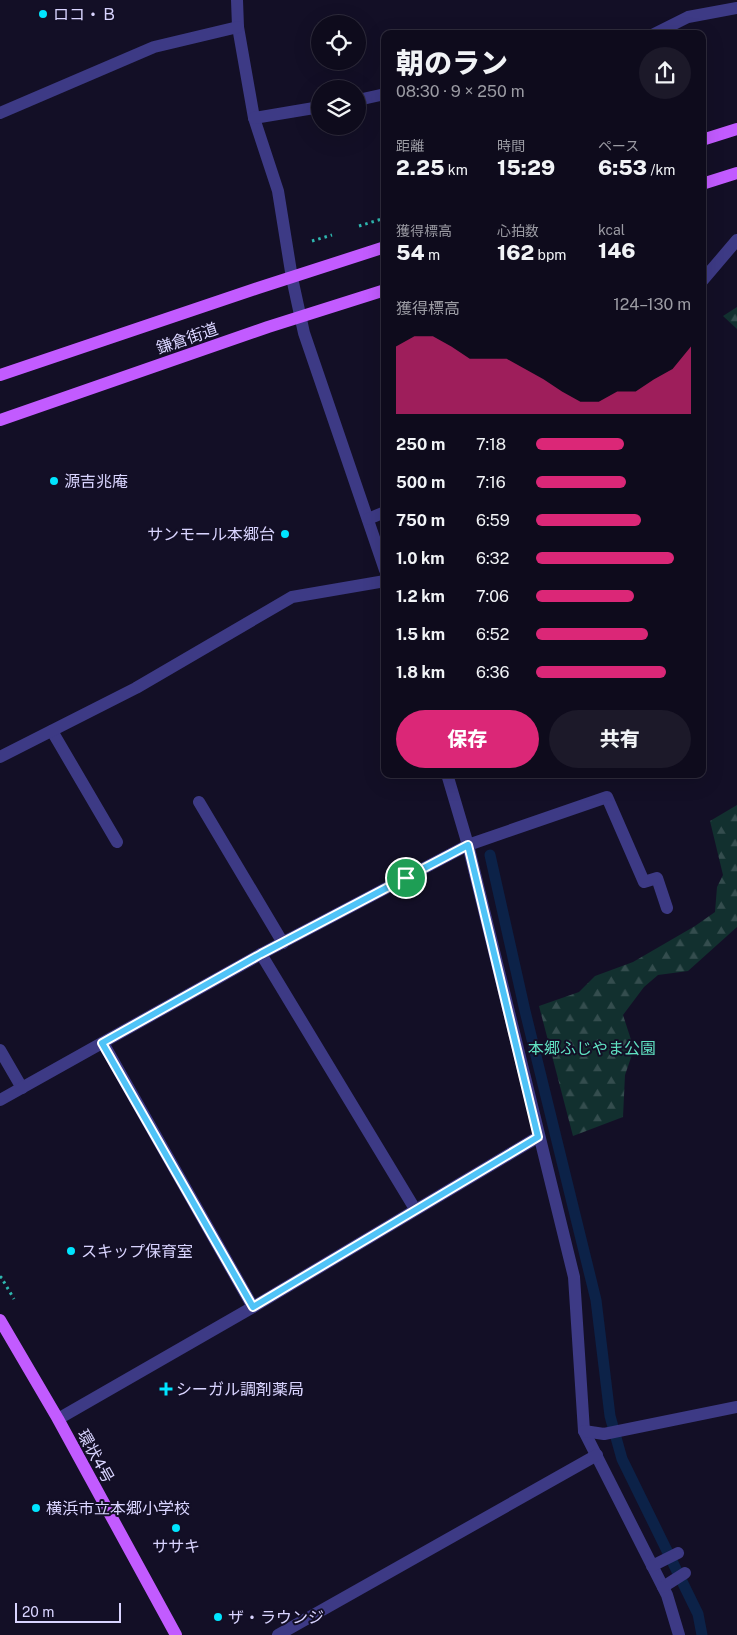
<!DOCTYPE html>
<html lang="ja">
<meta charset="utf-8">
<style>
body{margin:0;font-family:"Public Sans","Noto Sans JP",sans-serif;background:#1c1929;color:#f1f3f6;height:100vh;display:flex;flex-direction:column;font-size:19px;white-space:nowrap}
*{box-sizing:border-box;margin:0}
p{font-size:16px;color:#9b9ba3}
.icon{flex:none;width:28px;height:28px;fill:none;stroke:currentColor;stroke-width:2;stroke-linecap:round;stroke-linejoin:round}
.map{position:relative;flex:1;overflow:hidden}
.details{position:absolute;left:381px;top:30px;width:325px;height:748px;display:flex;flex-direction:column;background:#0e0b1c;border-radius:10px;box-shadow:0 5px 20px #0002,0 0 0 1px #2e2b3b}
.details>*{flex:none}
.fabs{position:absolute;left:311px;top:15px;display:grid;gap:10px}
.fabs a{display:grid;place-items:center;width:55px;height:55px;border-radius:50%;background:#0e0b1c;box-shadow:0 5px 20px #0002,0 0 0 1px #2e2b3b;font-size:25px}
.scale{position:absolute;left:15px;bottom:12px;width:106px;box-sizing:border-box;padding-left:5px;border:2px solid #d9d4ff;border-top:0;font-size:14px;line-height:18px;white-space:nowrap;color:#d9d4ff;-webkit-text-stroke:4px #130f26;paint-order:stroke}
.pin{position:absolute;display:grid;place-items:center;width:42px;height:42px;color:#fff;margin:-21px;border:2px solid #fff;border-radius:50%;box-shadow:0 1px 5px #0007}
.round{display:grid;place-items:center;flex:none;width:52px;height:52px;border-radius:26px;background:#1c1929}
.overview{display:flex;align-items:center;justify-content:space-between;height:85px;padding:0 15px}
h1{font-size:28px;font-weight:800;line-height:38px}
.stats{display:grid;grid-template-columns:repeat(3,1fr);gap:8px;height:85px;padding:5px 15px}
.stats div{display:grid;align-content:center}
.stats b{font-size:21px;font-weight:800}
.stats small{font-size:14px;font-weight:400}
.stats p{font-size:14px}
.chart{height:140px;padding:10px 15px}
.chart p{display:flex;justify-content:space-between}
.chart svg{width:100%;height:90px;margin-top:5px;fill:#db2777;opacity:.7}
.button{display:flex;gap:10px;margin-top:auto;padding:10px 15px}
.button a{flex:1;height:58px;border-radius:30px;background:#db2777;color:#fff;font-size:20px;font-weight:800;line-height:58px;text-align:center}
.button a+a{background:#1c1929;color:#f1f3f6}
ul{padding:0 15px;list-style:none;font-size:16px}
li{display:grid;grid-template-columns:80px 60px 1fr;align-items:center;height:38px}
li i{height:12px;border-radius:6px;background:#db2777}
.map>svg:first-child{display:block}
.forest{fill:url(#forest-firs)}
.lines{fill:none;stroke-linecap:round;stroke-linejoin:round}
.stream{stroke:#0c2248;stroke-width:11}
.path{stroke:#2fb8b0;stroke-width:3;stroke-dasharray:2.5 4;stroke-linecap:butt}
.service{stroke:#3d3a85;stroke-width:12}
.minor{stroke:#3d3a85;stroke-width:12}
.primary{stroke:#c25bff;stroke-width:12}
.route-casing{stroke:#fff;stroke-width:10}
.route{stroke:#4fc3f7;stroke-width:6}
.poi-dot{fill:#00e5ff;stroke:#130f26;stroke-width:2}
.labels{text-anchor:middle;stroke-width:4;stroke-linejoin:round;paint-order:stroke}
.poi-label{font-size:16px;fill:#d9d4ff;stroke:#130f26;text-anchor:start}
.street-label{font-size:16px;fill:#d9d4ff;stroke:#130f26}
.park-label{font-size:16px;fill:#5fe0c0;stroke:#130f26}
</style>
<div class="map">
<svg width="737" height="1635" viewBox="0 0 737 1635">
<defs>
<pattern id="forest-firs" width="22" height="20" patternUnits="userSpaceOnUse" patternTransform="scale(1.25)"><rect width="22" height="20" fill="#12302f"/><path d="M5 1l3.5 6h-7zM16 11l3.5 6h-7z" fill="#344d4e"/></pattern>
</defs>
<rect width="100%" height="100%" fill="#130f26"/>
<g class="forest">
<path d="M 737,307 L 737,329 L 723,316 Z"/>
<path d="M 737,805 L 737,927 L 688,971 L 658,975 L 644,987 L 623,1015 L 634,1049 L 625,1075 L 623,1117 L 573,1136 L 539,1006 L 579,992 L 595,976 L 633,962 L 695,926 L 715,912 L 717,887 L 723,875 L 710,821 Z"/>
</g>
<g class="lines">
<path class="stream" d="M 490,855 L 525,1011 L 596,1300 L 610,1416 L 622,1459 L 698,1614 L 702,1635"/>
<g class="path">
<path d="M 359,226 L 385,218"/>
<path d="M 312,241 L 332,235"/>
<path d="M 0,1278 L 1,1277 L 14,1299"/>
</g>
<g class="service">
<path d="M 52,731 L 117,842"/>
<path d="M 199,802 L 283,943"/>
<path d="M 103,1043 L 253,1307"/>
<path d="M 0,1050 L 22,1088"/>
</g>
<g class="minor">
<path d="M 237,0 L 238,27 L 254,118 L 278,191 L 292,278 L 304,333 L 385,570"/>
<path d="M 654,34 L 688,17 L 737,8"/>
<path d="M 358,100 L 385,94"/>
<path d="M 0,113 L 154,47 L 238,27"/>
<path d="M 254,118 L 320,107"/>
<path d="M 702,281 L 737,240"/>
<path d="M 368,519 L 385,512"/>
<path d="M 0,757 L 136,688 L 292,597 L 385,581"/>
<path d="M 447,774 L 468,845 L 574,1277 L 584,1431 L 667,1595 L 679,1635"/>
<path d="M 261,954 L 415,1209"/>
<path d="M 0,1100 L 261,954 L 468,845 L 607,797 L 644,882 L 657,878 L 667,908"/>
<path d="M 58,1419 L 253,1307 L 538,1137"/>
<path d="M 584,1431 L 604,1434 L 737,1407"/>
<path d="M 652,1566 L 678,1553"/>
<path d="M 663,1587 L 685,1573"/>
<path d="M 278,1635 L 597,1455"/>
</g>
<g class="primary">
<path d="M 702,140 L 737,129"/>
<path d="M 702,184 L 737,173"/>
<path d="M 0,375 L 258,288 L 385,247"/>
<path d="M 0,420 L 268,327 L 385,290"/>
<path d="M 0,1320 L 58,1419 L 176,1635"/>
</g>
</g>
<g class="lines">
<defs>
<path id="route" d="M 468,845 L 538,1137 L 253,1307 L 102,1043 L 261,954 Z"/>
</defs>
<use href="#route" class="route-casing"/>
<use href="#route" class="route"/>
</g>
<g class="poi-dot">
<circle cx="43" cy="14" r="5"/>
<circle cx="54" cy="481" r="5"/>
<circle cx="285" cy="534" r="5"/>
<circle cx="71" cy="1251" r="5"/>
<path d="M163.5 1381.5h5v5h5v5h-5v5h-5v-5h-5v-5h5z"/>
<circle cx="36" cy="1508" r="5"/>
<circle cx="176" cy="1528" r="5"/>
<circle cx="218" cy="1617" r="5"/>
</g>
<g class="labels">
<g class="poi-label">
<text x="53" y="20">ロコ・Ｂ</text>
<text x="64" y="487">源吉兆庵</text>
<text x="275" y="540" text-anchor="end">サンモール本郷台</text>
<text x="81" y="1257">スキップ保育室</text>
<text x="176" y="1395">シーガル調剤薬局</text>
<text x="46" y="1514">横浜市立本郷小学校</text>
<text x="176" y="1552" text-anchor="middle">ササキ</text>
<text x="228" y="1623">ザ・ラウンジ</text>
</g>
<g class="street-label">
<text transform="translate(187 338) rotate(-19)" y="6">鎌倉街道</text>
<text transform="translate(96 1456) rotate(61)" y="6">環状4号</text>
</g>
<g class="park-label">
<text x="592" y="1054">本郷ふじやま公園</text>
</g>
</g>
</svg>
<div class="fabs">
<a><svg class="icon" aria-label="locate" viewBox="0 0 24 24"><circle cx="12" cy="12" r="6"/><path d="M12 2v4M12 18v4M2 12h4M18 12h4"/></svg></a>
<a><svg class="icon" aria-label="layers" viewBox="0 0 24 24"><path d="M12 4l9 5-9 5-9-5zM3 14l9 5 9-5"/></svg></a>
</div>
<div class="scale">20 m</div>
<div class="pin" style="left:406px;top:878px;background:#1e9e55"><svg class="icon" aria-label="arrive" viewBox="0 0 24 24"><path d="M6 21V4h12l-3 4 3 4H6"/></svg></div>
<section class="details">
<div class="overview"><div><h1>朝のラン</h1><p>08:30 · 9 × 250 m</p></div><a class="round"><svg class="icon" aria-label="share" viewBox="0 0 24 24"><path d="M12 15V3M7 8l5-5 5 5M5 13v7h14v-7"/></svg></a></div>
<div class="stats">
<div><p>距離</p><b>2.25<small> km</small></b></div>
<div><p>時間</p><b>15:29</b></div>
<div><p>ペース</p><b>6:53<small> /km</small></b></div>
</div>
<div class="stats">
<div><p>獲得標高</p><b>54<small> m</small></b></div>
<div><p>心拍数</p><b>162<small> bpm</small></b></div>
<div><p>kcal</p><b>146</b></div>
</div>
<div class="chart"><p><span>獲得標高</span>124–130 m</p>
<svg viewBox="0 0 160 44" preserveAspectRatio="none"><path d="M0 44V11L10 6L20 6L30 11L40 17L50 17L60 17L70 22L80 27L90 33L100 38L110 38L120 33L130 33L140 27L150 22L160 11V44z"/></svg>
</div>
<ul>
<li><b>250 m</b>7:18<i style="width:57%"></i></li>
<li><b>500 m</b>7:16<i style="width:58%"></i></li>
<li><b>750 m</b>6:59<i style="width:68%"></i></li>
<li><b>1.0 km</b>6:32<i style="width:89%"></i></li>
<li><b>1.2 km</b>7:06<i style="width:63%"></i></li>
<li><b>1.5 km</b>6:52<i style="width:72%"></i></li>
<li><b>1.8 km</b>6:36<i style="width:84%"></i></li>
</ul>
<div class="button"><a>保存</a><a>共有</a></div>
</section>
</div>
